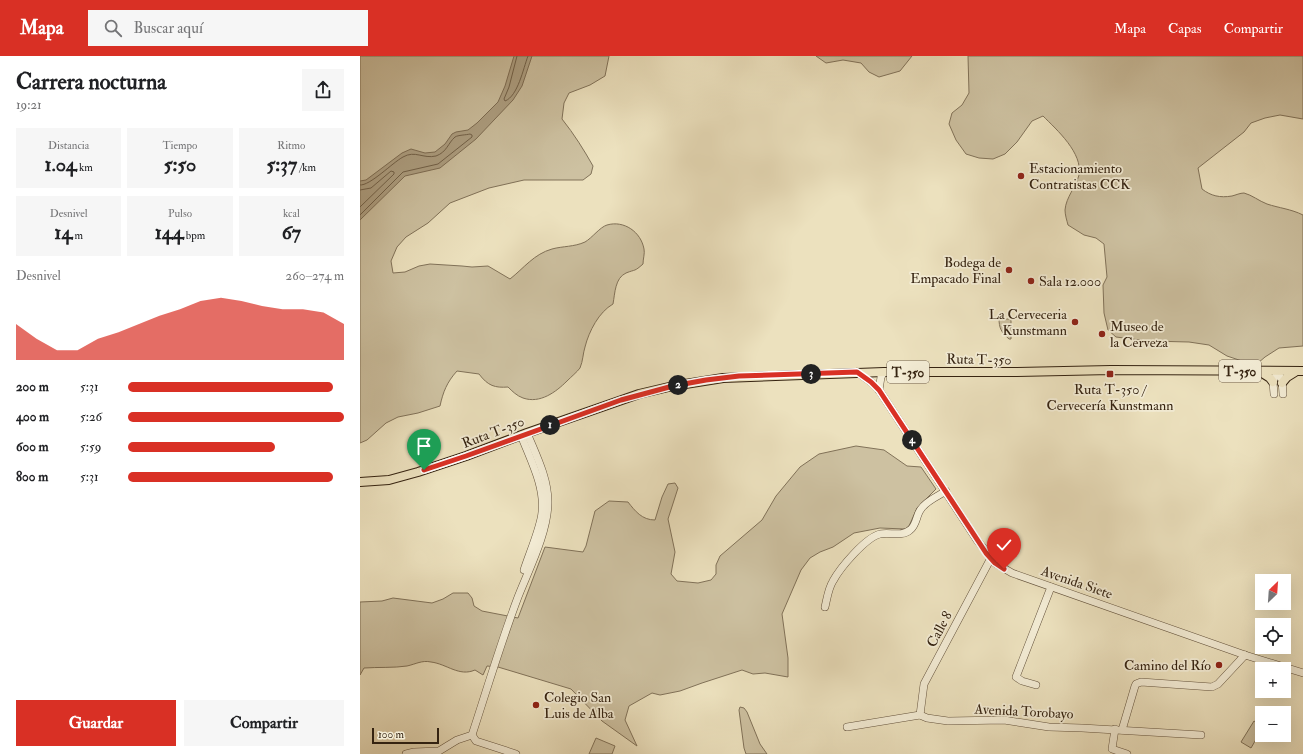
<!DOCTYPE html>
<html lang="es">
<meta charset="utf-8">
<style>
body{margin:0;font-family:"IM FELL Double Pica",serif;background:#f6f6f6;color:#202124;height:100vh;display:flex;flex-direction:column;font-size:15px;white-space:nowrap}
*{box-sizing:border-box;margin:0}
p{font-size:13px;color:#757577}
.icon{flex:none;width:22px;height:22px;fill:none;stroke:currentColor;stroke-width:2;stroke-linecap:round;stroke-linejoin:round}
.map{position:relative;flex:1;overflow:hidden}
.panel{display:flex;flex-direction:column;background:#fff;width:360px}
.panel>*{flex:none}
.needle{width:26px;rotate:25deg}
.buttons{position:absolute;left:895px;top:518px;display:grid;gap:8px}
.buttons a{display:grid;place-items:center;width:36px;height:36px;border-radius:0px;background:#fff;box-shadow:0 4px 16px #0002;font-size:20px}
.scale{position:absolute;left:12px;bottom:10px;width:67px;box-sizing:border-box;padding-left:4px;border:2px solid #352311;border-top:0;font-size:11px;line-height:14px;white-space:nowrap;color:#352311;-webkit-text-stroke:3px #f3ecd5;paint-order:stroke}
.pin{position:absolute;display:grid;place-items:center;width:34px;height:34px;color:#fff;margin:-41px -17px;border-radius:50% 50% 50% 0;rotate:-45deg;box-shadow:0 0 4px #0007}
.pin .icon{rotate:45deg}
.km{position:absolute;width:20px;height:20px;margin:-10px;border-radius:50%;background:#222;color:#fff;font-size:11px;line-height:20px;text-align:center}
.round{display:grid;place-items:center;flex:none;width:42px;height:42px;border-radius:0px;background:#f6f6f6}
.summary{display:flex;align-items:center;justify-content:space-between;height:68px;padding:0 16px}
h1{font-size:22px;font-weight:700;line-height:30px}
.metrics{display:grid;grid-template-columns:repeat(3,1fr);gap:6px;height:68px;padding:4px 16px}
.metrics div{display:grid;align-content:center;border-radius:0px;background:#f6f6f6;text-align:center}
.metrics b{font-size:20px;font-weight:700}
.metrics small{font-size:11px;font-weight:400}
.metrics p{font-size:11px}
.chart{height:112px;padding:8px 16px}
.chart p{display:flex;justify-content:space-between}
.chart svg{width:100%;height:72px;margin-top:4px;fill:#d93025;opacity:.7}
.action{display:flex;gap:8px;margin-top:auto;padding:8px 16px}
.action a{flex:1;height:46px;border-radius:0px;background:#d93025;color:#fff;font-size:16px;font-weight:700;line-height:46px;text-align:center}
.action a+a{background:#f6f6f6;color:#202124}
ul{padding:0 16px;list-style:none;font-size:13px}
li{display:grid;grid-template-columns:64px 48px 1fr;align-items:center;height:30px}
li i{height:10px;border-radius:5px;background:#d93025}
header{display:flex;align-items:center;gap:24px;box-sizing:border-box;height:56px;padding:0 20px;background:#d93025;color:#fff}
header strong{font-size:19px}
nav{display:flex;gap:22px;margin-inline-start:auto;font-size:14px}
.search{width:280px;height:36px;background:#f6f6f6;display:flex;align-items:center;gap:10px;box-sizing:border-box;padding:0 14px;border-radius:0px;color:#757577;font-size:15px}
main{display:flex;flex:1;min-height:0}
.map>svg:first-child{display:block}
.green{fill:#cdc1a1;stroke:#817259}
.water{fill:#aea083;stroke:#7e6e55}
.lines{fill:none;stroke-linecap:round;stroke-linejoin:round}
.shore{stroke:#72624a;stroke-width:1}
.minor-casing{stroke:#63523c;stroke-width:8}
.major-casing{stroke:#352311;stroke-width:10}
.minor{stroke:#f3ecd5;stroke-width:7}
.major{stroke:#ece1be;stroke-width:8}
.route-casing{stroke:#fff;stroke-width:8}
.route{stroke:#d93025;stroke-width:5}
.poi-dot{fill:#8f2418;stroke:#f3ecd5;stroke-width:1.5}
.labels{text-anchor:middle;stroke-width:3.5;stroke-linejoin:round;paint-order:stroke}
.shield{fill:#f3ecd5;stroke:#6e5f4c;stroke-width:1}
.shield-label{font-size:13px;font-weight:bold;fill:#352311}
.poi-label{font-size:14px;fill:#352311;stroke:#f3ecd5;text-anchor:start}
.street-label{font-size:14px;fill:#352311;stroke:#f3ecd5}
</style>
<header>
<strong>Mapa</strong>
<div class="search"><svg class="icon" aria-label="search" viewBox="0 0 24 24"><circle cx="10" cy="10" r="6"/><path d="M15 15l6 6"/></svg>Buscar aquí</div>
<nav><a>Mapa</a><a>Capas</a><a>Compartir</a></nav>
</header>
<main>
<section class="panel">
<div class="summary"><div><h1>Carrera nocturna</h1><p>19:21</p></div><a class="round"><svg class="icon" aria-label="share" viewBox="0 0 24 24"><path d="M12 15V3M7 8l5-5 5 5M5 13v7h14v-7"/></svg></a></div>
<div class="metrics">
<div><p>Distancia</p><b>1.04<small> km</small></b></div>
<div><p>Tiempo</p><b>5:50</b></div>
<div><p>Ritmo</p><b>5:37<small> /km</small></b></div>
</div>
<div class="metrics">
<div><p>Desnivel</p><b>14<small> m</small></b></div>
<div><p>Pulso</p><b>144<small> bpm</small></b></div>
<div><p>kcal</p><b>67</b></div>
</div>
<div class="chart"><p><span>Desnivel</span>260–274 m</p>
<svg viewBox="0 0 160 44" preserveAspectRatio="none"><path d="M0 44V22L10 31L20 38L30 38L40 31L50 27L60 22L70 17L80 13L90 8L100 6L110 8L120 11L130 13L140 13L150 15L160 22V44z"/></svg>
</div>
<ul>
<li><b>200 m</b>5:31<i style="width:95%"></i></li>
<li><b>400 m</b>5:26<i style="width:100%"></i></li>
<li><b>600 m</b>5:59<i style="width:68%"></i></li>
<li><b>800 m</b>5:31<i style="width:95%"></i></li>
</ul>
<div class="action"><a>Guardar</a><a>Compartir</a></div>
</section>
<div class="map">
<svg width="943" height="698" viewBox="0 0 943 698">
<rect width="100%" height="100%" fill="#ece1be"/>
<filter id="stains"><feTurbulence type="fractalNoise" baseFrequency=".005" numOctaves="4"/><feColorMatrix values="0 0 0 0 .2 0 0 0 0 .09 0 0 0 0 .02 0 0 0 .5 -.17"/></filter>
<radialGradient id="worn" r=".72"><stop offset=".6" stop-color="#630" stop-opacity="0"/><stop offset="1" stop-color="#630" stop-opacity=".3"/></radialGradient>
<g class="green">
<path d="M 0,0 L 249,0 L 245,20 L 230,29 L 209,37 L 204,47 L 202,63 C 214,78 224,94 233,110 L 231,118 L 223,124 L 164,124 L 129,132 L 90,147 L 68,167 L 46,181 L 37,191 L 31,205 L 33,217 L 45,216 L 59,210 L 70,208 L 102,210 L 112,211 L 128,210 L 150,223 C 164,212 174,198 192,193 C 203,190 214,191 225,186 C 232,182 240,171 247,169 C 264,164 281,176 284,193 C 285,197 283,203 283,208 C 274,216 276,213 266,217 C 255,222 255,237 253,248 C 239,256 229,275 225,291 C 223,297 223,305 220,312 C 217,316 211,321 207,325 C 196,336 180,348 163,342 C 157,340 152,335 148,331 C 135,332 128,330 119,318 L 97,315 C 87,326 83,336 80,350 L 58,357 L 38,361 L 26,367 L 7,384 L 0,387 Z"/>
<path d="M 456,0 L 552,0 L 540,15 L 519,21 L 509,16 L 501,7 L 483,4 L 466,7 Z"/>
<path d="M 608,0 L 943,0 L 943,63 L 920,59 L 905,62 L 891,67 L 884,76 L 838,112 L 842,133 C 851,140 860,142 872,140 C 876,139 880,137 884,137 C 892,139 899,145 907,148 C 919,152 931,153 943,159 L 943,290 L 919,292 L 905,301 L 898,307 L 882,305 L 867,300 L 849,289 L 829,286 L 788,285 L 756,281 L 748,274 L 744,257 L 743,229 L 747,221 L 744,188 L 736,182 L 724,179 L 708,169 C 707,165 705,159 705,154 C 706,141 716,131 719,119 C 723,97 697,74 683,60 L 672,65 L 657,86 L 645,98 L 633,103 L 619,102 L 606,98 L 596,84 L 589,68 L 592,57 L 602,49 L 609,37 Z"/>
<path d="M 642,261 L 643,263 L 651,263 L 651,283 L 649,283 C 641,276 639,272 639,262 Z"/>
<path d="M 496,390 L 524,394 L 547,410 L 561,411 L 576,433 L 557,452 L 549,470 L 545,473 L 520,472 L 494,477 L 473,491 L 460,496 L 450,502 L 441,514 L 422,558 L 428,602 L 428,621 L 405,617 L 393,618 L 382,614 L 342,627 L 320,635 L 300,639 L 292,637 L 269,650 L 265,664 L 277,690 L 242,665 L 211,633 L 138,611 L 127,610 L 123,619 L 115,614 C 99,621 87,608 71,606 C 62,604 56,608 47,610 C 34,612 18,611 4,612 L 0,619 L 0,546 L 22,545 L 33,542 L 72,547 L 83,543 L 93,537 L 108,537 L 112,542 L 114,550 L 122,555 L 158,562 L 185,491 L 223,496 L 226,490 L 235,455 L 249,445 L 268,446 C 275,455 282,464 295,464 L 302,441 L 308,428 L 315,427 L 318,432 L 308,463 L 315,496 L 311,518 L 317,525 L 338,527 L 351,524 L 356,518 L 356,509 L 360,500 L 402,464 L 416,440 L 440,411 L 459,398 Z"/>
<path d="M 380,651 L 384,652 L 387,656 L 400,688 L 407,698 L 386,698 L 384,692 L 379,654 Z"/>
<path d="M 894,665 L 902,670 L 902,673 L 891,692 L 881,686 Z"/>
<path d="M 236,682 L 255,690 L 252,698 L 229,698 Z"/>
</g>
<path class="water" d="M 154,0 L 172,0 L 162,30 L 153,44 L 116,83 L 80,112 L 45,120 L 0,164 L 0,125 L 6,124 L 42,97 L 51,93 L 65,97 L 75,96 L 85,88 L 92,78 L 96,76 L 108,74 L 117,67 L 138,46 L 145,30 Z"/>
<g class="lines">
<g class="shore">
<path d="M 157,0 L 149,31 L 144,43 L 145,45 C 158,40 163,13 168,0"/>
<path d="M 0,129 C 10,130 32,107 43,101 C 55,94 63,103 76,100 C 87,96 88,87 95,81 C 98,79 106,79 110,78 L 112,79 L 112,81 L 78,108 L 43,116 L 0,159"/>
<path d="M 0,134 L 11,132 L 31,115 L 34,116 L 34,118 L 0,151"/>
</g>
<defs>
<g id="minor">
<path d="M 917,315 L 922,324 L 923,338"/>
<path d="M 497,316 L 511,326 L 519,334 L 617,484 L 635,507 L 652,517 L 885,599 L 943,617"/>
<path d="M 519,334 L 521,321 L 524,316"/>
<path d="M 914,338 L 913,326 L 915,321"/>
<path d="M 161,379 C 170,403 185,430 182,456 C 181,471 169,498 164,514"/>
<path d="M 465,551 C 467,543 468,533 473,525 C 480,512 505,482 520,478 C 530,476 542,481 550,474 C 557,469 556,459 561,453 C 566,445 578,440 586,435"/>
<path d="M 676,629 L 662,625 L 656,621 L 691,531"/>
<path d="M 560,659 L 564,628 L 631,502"/>
<path d="M 487,671 L 560,659 L 567,662 L 588,665 L 644,664 L 689,671 L 722,672 L 841,679"/>
<path d="M 755,673 L 752,693 L 767,698"/>
<path d="M 762,674 L 775,630 L 776,628 L 781,626 L 852,631 L 858,628 L 885,599"/>
<path d="M 46,698 L 54,696 L 79,695 L 97,684 L 112,679"/>
<path d="M 156,698 L 116,685 L 112,679 C 127,633 141,586 158,541 C 169,513 188,476 188,446 C 188,422 176,399 167,377"/>
</g>
<g id="major">
<path d="M 899,315 L 910,322 L 913,326"/>
<path d="M 922,327 L 927,321 L 935,316"/>
<path d="M 0,426 L 29,424 L 58,416 L 106,400 L 167,377 L 279,338 L 313,330 L 363,322 L 524,316 L 657,316 L 751,314 L 943,315"/>
</g>
</defs>
<use href="#minor" class="minor-casing"/>
<use href="#major" class="major-casing"/>
<use href="#minor" class="minor"/>
<use href="#major" class="major"/>
</g>
<g class="lines">
<defs>
<path id="route" d="M 64,414 L 106,400 L 261,344 L 313,330 L 346,324 L 379,320 L 497,316 L 511,326 L 519,334 L 626,497 L 635,507 L 644,513"/>
</defs>
<use href="#route" class="route-casing"/>
<use href="#route" class="route"/>
</g>
<g class="poi-dot">
<circle cx="661" cy="120" r="4"/>
<circle cx="649" cy="214" r="4"/>
<circle cx="671" cy="225" r="4"/>
<circle cx="715" cy="266" r="4"/>
<circle cx="742" cy="278" r="4"/>
<rect x="746" y="314" width="8" height="8" rx="2"/>
<circle cx="859" cy="609" r="4"/>
<circle cx="176" cy="649" r="4"/>
</g>
<g class="labels">
<g class="shield">
<rect x="859" y="304" width="42" height="22" rx="3"/>
<rect x="527" y="305" width="42" height="22" rx="3"/>
</g>
<g class="shield-label">
<text x="880" y="320">T-350</text>
<text x="548" y="321">T-350</text>
</g>
<g class="poi-label">
<text x="669" y="117">Estacionamiento<tspan x="669" dy="16">Contratistas CCK</tspan></text>
<text x="641" y="211" text-anchor="end">Bodega de<tspan x="641" dy="16">Empacado Final</tspan></text>
<text x="679" y="230">Sala 12.000</text>
<text x="707" y="263" text-anchor="end">La Cerveceria<tspan x="707" dy="16">Kunstmann</tspan></text>
<text x="750" y="275">Museo de<tspan x="750" dy="16">la Cerveza</tspan></text>
<text x="750" y="338" text-anchor="middle">Ruta T-350 /<tspan x="750" dy="16">Cervecería Kunstmann</tspan></text>
<text x="851" y="614" text-anchor="end">Camino del Río</text>
<text x="184" y="646">Colegio San<tspan x="184" dy="16">Luis de Alba</tspan></text>
</g>
<g class="street-label">
<text transform="translate(619 303) rotate(1)" y="5">Ruta T-350</text>
<text transform="translate(133 376) rotate(-21)" y="5">Ruta T-350</text>
<text transform="translate(717 526) rotate(19)" y="5">Avenida Siete</text>
<text transform="translate(579 573) rotate(-62)" y="5">Calle 8</text>
<text transform="translate(664 655) rotate(3)" y="5">Avenida Torobayo</text>
</g>
</g>
<rect width="100%" height="100%" filter="url(#stains)"/>
<rect width="100%" height="100%" fill="url(#worn)"/>
</svg>
<div class="buttons">
<a><svg class="needle" viewBox="-14 -14 28 28"><path d="M0-13l5 13h-10z" fill="#e53935"/><path d="M0 13l5-13h-10z" fill="#757577"/></svg></a>
<a><svg class="icon" aria-label="locate" viewBox="0 0 24 24"><circle cx="12" cy="12" r="6"/><path d="M12 2v4M12 18v4M2 12h4M18 12h4"/></svg></a>
<a>+</a>
<a>−</a>
</div>
<div class="scale">100 m</div>
<div class="pin" style="left:64px;top:414px;background:#1e9e55"><svg class="icon" aria-label="arrive" viewBox="0 0 24 24"><path d="M6 21V4h12l-3 4 3 4H6"/></svg></div>
<div class="pin" style="left:644px;top:513px;background:#d93025"><svg class="icon" aria-label="check" viewBox="0 0 24 24"><path d="M5 12l5 5 9-10"/></svg></div>
<b class="km" style="left:190px;top:369px">1</b>
<b class="km" style="left:318px;top:329px">2</b>
<b class="km" style="left:451px;top:318px">3</b>
<b class="km" style="left:552px;top:384px">4</b>
</div>
</main>
